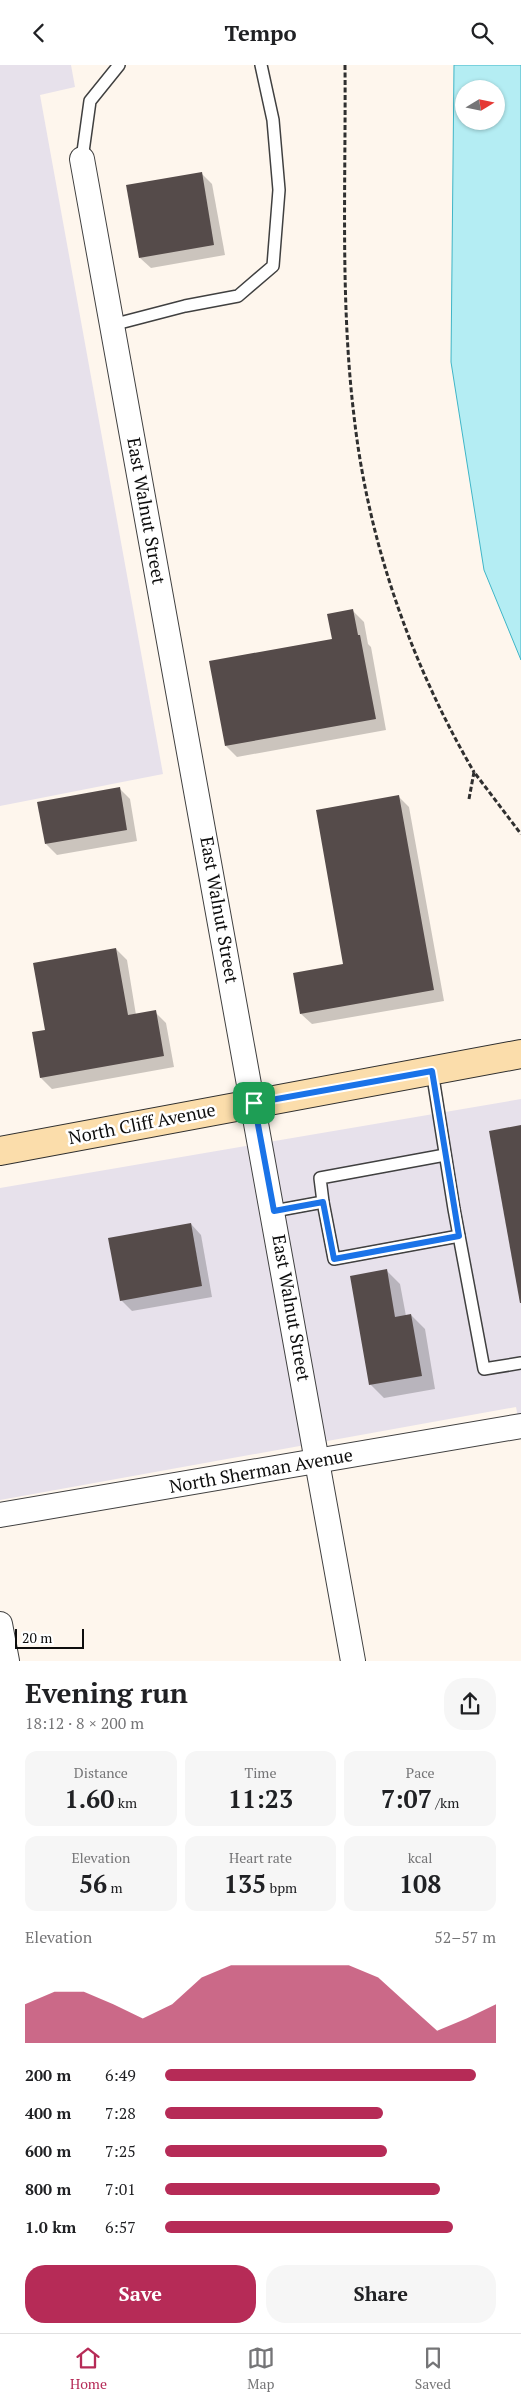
<!DOCTYPE html>
<meta charset="utf-8">
<style>
body{margin:0;font-family:"PT Serif",serif;background:#f6f6f6;color:#202124;height:100vh;display:flex;flex-direction:column;font-size:19px;white-space:nowrap}
*{box-sizing:border-box;margin:0}
p{font-size:16px;color:#757577}
.icon{flex:none;width:28px;height:28px;fill:none;stroke:currentColor;stroke-width:2;stroke-linecap:round;stroke-linejoin:round}
.map{position:relative;height:1596px;overflow:hidden}
.details{display:flex;flex-direction:column;background:#fff;flex:1}
.details>*{flex:none}
.needle{width:32px;rotate:80deg}
.controls{position:absolute;left:455px;top:15px;display:grid;gap:10px}
.controls a{display:grid;place-items:center;width:50px;height:50px;border-radius:50%;background:#fff;box-shadow:0 1px 4px #0004;font-size:25px}
.scale{position:absolute;left:15px;bottom:12px;width:69px;box-sizing:border-box;padding-left:5px;border:2px solid #0d0d0d;border-top:0;font-size:14px;line-height:18px;white-space:nowrap;color:#0d0d0d;-webkit-text-stroke:4px #fff;paint-order:stroke}
.pin{position:absolute;display:grid;place-items:center;width:42px;height:42px;color:#fff;margin:-21px;border-radius:10px;box-shadow:0 2px 8px #0006}
.round{display:grid;place-items:center;flex:none;width:52px;height:52px;border-radius:20px;background:#f6f6f6}
.headline{display:flex;align-items:center;justify-content:space-between;height:85px;padding:0 25px}
h1{font-size:28px;font-weight:800;line-height:38px}
.figures{display:grid;grid-template-columns:repeat(3,1fr);gap:8px;height:85px;padding:5px 25px}
.figures div{display:grid;align-content:center;border-radius:12px;background:#f6f6f6;text-align:center}
.figures b{font-size:25px;font-weight:800}
.figures small{font-size:14px;font-weight:400}
.figures p{font-size:14px}
.chart{height:140px;padding:10px 25px}
.chart p{display:flex;justify-content:space-between}
.chart svg{width:100%;height:90px;margin-top:5px;fill:#b62b57;opacity:.7}
.action{display:flex;gap:10px;margin-top:auto;padding:10px 25px}
.action a{flex:1;height:58px;border-radius:20px;background:#b62b57;color:#fff;font-size:20px;font-weight:800;line-height:58px;text-align:center}
.action a+a{background:#f6f6f6;color:#202124}
ul{padding:0 25px;list-style:none;font-size:16px}
li{display:grid;grid-template-columns:80px 60px 1fr;align-items:center;height:38px}
li i{height:12px;border-radius:6px;background:#b62b57}
header{display:flex;justify-content:space-between;align-items:center;height:65px;padding:0 25px;background:#fff;font-size:22px;font-weight:800}
.dock{display:flex;justify-content:space-around;align-items:center;height:70px;border-top:1px solid #e0e0e0;background:#fff;font-size:14px;color:#757577}
.dock a{display:grid;justify-items:center;gap:2px}
.dock .selected{color:#b62b57}
.map>svg:first-child{display:block}
.industrial{fill:#e7e1eb}
.water{fill:#b4edf3;stroke:#3fb5c7;fill-rule:evenodd}
.shadow{fill:#0003}
.building{fill:#554b4a}
.lines{fill:none;stroke-linecap:round;stroke-linejoin:round}
.lane-casing{stroke:#404040;stroke-width:14}
.street-casing{stroke:#404040;stroke-width:26}
.secondary-casing{stroke:#2f2f2f;stroke-width:30}
.path{stroke:#2f2f2f;stroke-width:3;stroke-dasharray:5 2.5;stroke-linecap:butt}
.lane{stroke:#fff;stroke-width:11}
.street{stroke:#fff;stroke-width:24}
.secondary{stroke:#fbddab;stroke-width:28}
.route-casing{stroke:#fff;stroke-width:10}
.route{stroke:#1a73e8;stroke-width:6}
.labels{text-anchor:middle;stroke-width:5;stroke-linejoin:round;paint-order:stroke}
.street-label{font-size:18px;fill:#0d0d0d;stroke:#fff}
</style>
<header><svg class="icon" aria-label="back" viewBox="0 0 24 24"><path d="M15 5l-7 7 7 7"/></svg>Tempo<svg class="icon" aria-label="search" viewBox="0 0 24 24"><circle cx="10" cy="10" r="6"/><path d="M15 15l6 6"/></svg></header>
<div class="map">
<svg width="521" height="1596" viewBox="0 0 521 1596">
<rect width="100%" height="100%" fill="#fef6ed"/>
<g class="industrial">
<path d="M 0,0 L 71,0 L 75,22 L 40,30 L 163,709 L 0,741 Z"/>
<path d="M 521,1034 L 521,1369 L 516,1342 L 0,1435 L 0,1123 Z"/>
</g>
<path class="water" d="M 454,0 L 521,0 L 521,595 L 484,505 L 451,297 ZM 464,24 L 496,24 L 496,56 L 464,56 Z"/>
<g class="shadow">
<path d="M 201,108 L 212,119 L 225,190 L 151,203 L 140,193 Z"/>
<path d="M 353,546 L 364,557 L 368,579 L 371,582 L 386,665 L 237,692 L 226,681 L 333,575 Z"/>
<path d="M 119,723 L 130,734 L 137,776 L 57,790 L 46,779 Z"/>
<path d="M 398,731 L 409,742 L 444,936 L 312,959 L 301,949 L 345,900 Z"/>
<path d="M 116,884 L 127,895 L 136,950 L 155,947 L 166,958 L 174,1002 L 52,1024 L 41,1013 L 33,968 L 46,966 Z"/>
<path d="M 191,1159 L 201,1170 L 212,1232 L 132,1246 L 121,1235 Z"/>
<path d="M 387,1206 L 400,1219 L 406,1251 L 411,1250 L 425,1264 L 435,1324 L 384,1333 L 370,1319 Z"/>
</g>
<g class="building">
<path d="M 202,107 L 214,180 L 139,193 L 126,120 Z"/>
<path d="M 353,544 L 358,570 L 360,570 L 376,654 L 225,681 L 209,596 L 332,574 L 327,549 Z"/>
<path d="M 120,722 L 127,765 L 45,779 L 37,737 Z"/>
<path d="M 399,730 L 434,925 L 300,949 L 293,908 L 343,899 L 316,745 Z"/>
<path d="M 116,883 L 128,950 L 156,945 L 164,991 L 40,1013 L 32,967 L 45,965 L 33,898 Z"/>
<path d="M 521,1060 L 521,1238 L 520,1238 L 489,1066 Z"/>
<path d="M 191,1158 L 202,1221 L 120,1236 L 108,1173 Z"/>
<path d="M 387,1204 L 395,1252 L 411,1249 L 422,1311 L 369,1320 L 350,1211 Z"/>
</g>
<g class="lines">
<defs>
<g id="lane">
<path d="M 82,94 L 90,36 L 119,0"/>
<path d="M 112,260 L 185,241 L 238,231 L 273,201 L 279,125 L 273,55 L 261,0"/>
<path d="M 432,1006 L 454,1144 L 484,1304 L 521,1298"/>
<path d="M 323,1137 L 320,1113 L 445,1090"/>
<path d="M 274,1146 L 323,1137 L 334,1194 L 459,1171"/>
</g>
<g id="street">
<path d="M 82,94 L 353,1596"/>
<path d="M 0,1450 L 521,1361"/>
<path d="M 0,1559 L 7,1596"/>
</g>
<path id="secondary" d="M 0,1086 L 521,989"/>
</defs>
<use href="#lane" class="lane-casing"/>
<use href="#street" class="street-casing"/>
<use href="#secondary" class="secondary-casing"/>
<g class="path">
<path d="M 345,0 C 346,117 340,235 354,351 C 368,476 411,599 474,707"/>
<path d="M 469,734 L 474,707 L 521,769"/>
</g>
<use href="#lane" class="lane"/>
<use href="#street" class="street"/>
<use href="#secondary" class="secondary"/>
</g>
<g class="lines">
<defs>
<path id="route" d="M 432,1006 L 459,1171 L 334,1194 L 323,1137 L 274,1146 L 254,1038 Z"/>
</defs>
<use href="#route" class="route-casing"/>
<use href="#route" class="route"/>
</g>
<g class="labels">
<g class="street-label">
<text transform="translate(146 446) rotate(80)" y="6">East Walnut Street</text>
<text transform="translate(219 845) rotate(80)" y="6">East Walnut Street</text>
<text transform="translate(142 1059) rotate(-11)" y="6">North Cliff Avenue</text>
<text transform="translate(291 1243) rotate(80)" y="6">East Walnut Street</text>
<text transform="translate(261 1406) rotate(-10)" y="6">North Sherman Avenue</text>
</g>
</g>
</svg>
<div class="controls">
<a><svg class="needle" viewBox="-14 -14 28 28"><path d="M0-13l5 13h-10z" fill="#e53935"/><path d="M0 13l5-13h-10z" fill="#757577"/></svg></a>
</div>
<div class="scale">20 m</div>
<div class="pin" style="left:254px;top:1038px;background:#1e9e55"><svg class="icon" aria-label="arrive" viewBox="0 0 24 24"><path d="M6 21V4h12l-3 4 3 4H6"/></svg></div>
</div>
<section class="details">
<div class="headline"><div><h1>Evening run</h1><p>18:12 · 8 × 200 m</p></div><a class="round"><svg class="icon" aria-label="share" viewBox="0 0 24 24"><path d="M12 15V3M7 8l5-5 5 5M5 13v7h14v-7"/></svg></a></div>
<div class="figures">
<div><p>Distance</p><b>1.60<small> km</small></b></div>
<div><p>Time</p><b>11:23</b></div>
<div><p>Pace</p><b>7:07<small> /km</small></b></div>
</div>
<div class="figures">
<div><p>Elevation</p><b>56<small> m</small></b></div>
<div><p>Heart rate</p><b>135<small> bpm</small></b></div>
<div><p>kcal</p><b>108</b></div>
</div>
<div class="chart"><p><span>Elevation</span>52–57 m</p>
<svg viewBox="0 0 160 44" preserveAspectRatio="none"><path d="M0 44V25L10 19L20 19L30 25L40 32L50 25L60 12L70 6L80 6L90 6L100 6L110 6L120 12L130 25L140 38L150 32L160 25V44z"/></svg>
</div>
<ul>
<li><b>200 m</b>6:49<i style="width:94%"></i></li>
<li><b>400 m</b>7:28<i style="width:66%"></i></li>
<li><b>600 m</b>7:25<i style="width:67%"></i></li>
<li><b>800 m</b>7:01<i style="width:83%"></i></li>
<li><b>1.0 km</b>6:57<i style="width:87%"></i></li>
</ul>
<div class="action"><a>Save</a><a>Share</a></div>
</section>
<nav class="dock">
<a class="selected"><svg class="icon" aria-label="home" viewBox="0 0 24 24"><path d="M3 11l9-7 9 7M6 9v11h12V9"/></svg>Home</a>
<a><svg class="icon" aria-label="map" viewBox="0 0 24 24"><path d="M3 6l6-2 6 2 6-2v14l-6 2-6-2-6 2zM9 4v14M15 6v14"/></svg>Map</a>
<a><svg class="icon" aria-label="saved" viewBox="0 0 24 24"><path d="M7 4h10v16l-5-4-5 4z"/></svg>Saved</a>
</nav>
